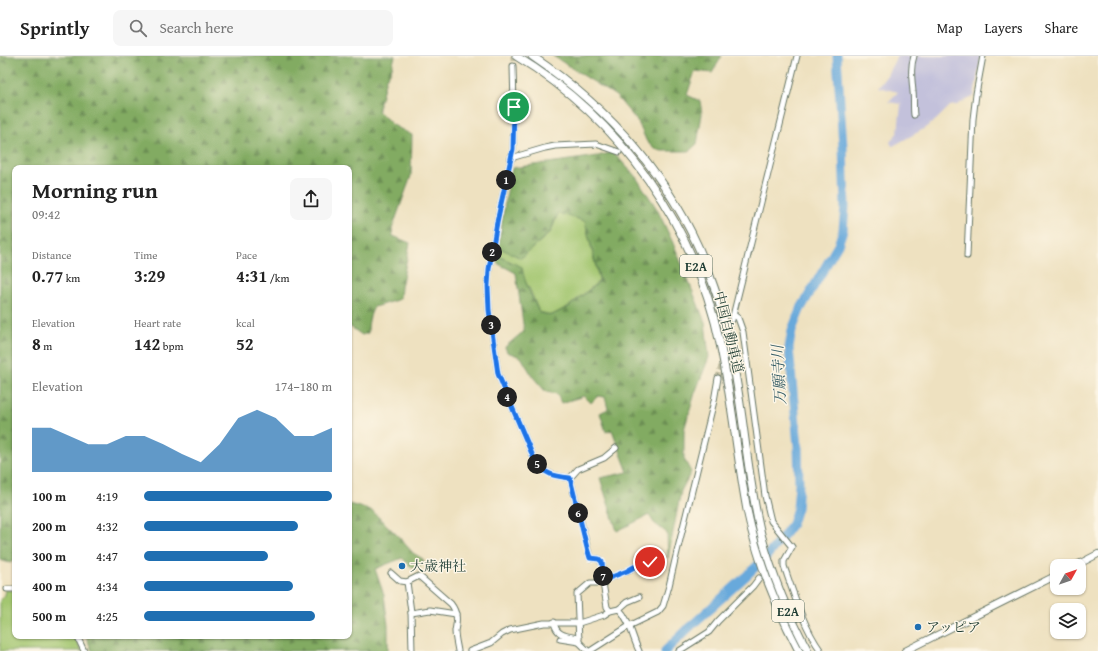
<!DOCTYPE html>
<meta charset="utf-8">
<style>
body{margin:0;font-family:"Gentium Book Plus","Noto Serif JP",serif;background:#f6f6f6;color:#222;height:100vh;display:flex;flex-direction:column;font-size:15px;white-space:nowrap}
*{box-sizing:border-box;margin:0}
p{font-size:13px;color:#767676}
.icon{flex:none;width:22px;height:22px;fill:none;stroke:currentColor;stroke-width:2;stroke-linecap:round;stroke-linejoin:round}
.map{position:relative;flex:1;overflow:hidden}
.panel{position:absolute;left:12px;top:109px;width:340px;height:474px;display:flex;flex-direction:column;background:#fff;border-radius:8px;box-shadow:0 1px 3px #0004}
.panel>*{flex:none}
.needle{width:26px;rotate:50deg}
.controls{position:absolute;left:1050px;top:503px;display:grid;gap:8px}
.controls a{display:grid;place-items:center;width:36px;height:36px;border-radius:8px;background:#fff;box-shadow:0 1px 3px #0004;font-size:20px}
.pin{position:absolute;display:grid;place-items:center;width:34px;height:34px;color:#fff;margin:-17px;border:2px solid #fff;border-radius:50%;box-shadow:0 1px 4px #0007}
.km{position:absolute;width:20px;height:20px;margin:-10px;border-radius:50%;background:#222;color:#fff;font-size:11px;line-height:20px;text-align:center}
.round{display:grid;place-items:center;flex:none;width:42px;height:42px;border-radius:8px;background:#f6f6f6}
.overview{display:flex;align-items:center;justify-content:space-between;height:68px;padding:0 20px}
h1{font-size:22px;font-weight:800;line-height:30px}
.metrics{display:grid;grid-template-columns:repeat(3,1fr);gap:6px;height:68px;padding:4px 20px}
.metrics div{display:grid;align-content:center}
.metrics b{font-size:17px;font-weight:800}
.metrics small{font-size:11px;font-weight:400}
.metrics p{font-size:11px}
.chart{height:112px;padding:8px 20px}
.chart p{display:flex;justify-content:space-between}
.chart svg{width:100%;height:72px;margin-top:4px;fill:#1f6fb2;opacity:.7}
ul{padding:0 20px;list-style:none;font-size:13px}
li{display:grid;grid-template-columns:64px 48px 1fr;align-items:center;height:30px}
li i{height:10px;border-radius:5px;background:#1f6fb2}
header{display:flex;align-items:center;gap:24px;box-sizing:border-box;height:56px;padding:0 20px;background:#fff;border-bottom:1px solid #e0e0e0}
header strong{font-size:19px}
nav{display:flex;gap:22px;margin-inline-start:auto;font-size:14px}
.search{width:280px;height:36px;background:#f6f6f6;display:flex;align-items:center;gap:10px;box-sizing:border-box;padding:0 14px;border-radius:8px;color:#767676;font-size:15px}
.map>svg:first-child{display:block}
.industrial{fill:#c3c1db}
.green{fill:#a3c66f;stroke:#618252}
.forest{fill:url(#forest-firs);stroke:#50744b}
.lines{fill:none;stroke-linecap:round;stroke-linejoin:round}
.river{stroke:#68a9db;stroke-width:9}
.minor-tunnel{stroke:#c5c0a4;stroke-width:5;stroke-dasharray:5 2.5;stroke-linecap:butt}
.minor-casing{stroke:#677665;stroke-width:7}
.major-casing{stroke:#677665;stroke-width:8}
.highway-casing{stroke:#677665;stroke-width:9}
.minor{stroke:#fff;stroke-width:5}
.major{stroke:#fff;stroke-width:6}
.highway{stroke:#fff;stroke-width:7}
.route-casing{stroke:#fff;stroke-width:8}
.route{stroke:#1a73e8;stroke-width:5}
.poi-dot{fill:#1f6fb2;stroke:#fcf5e5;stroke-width:1.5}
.labels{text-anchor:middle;stroke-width:3;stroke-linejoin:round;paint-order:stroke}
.shield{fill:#fcf5e5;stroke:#617469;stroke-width:1}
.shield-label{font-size:13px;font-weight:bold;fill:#1f3d34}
.street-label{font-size:14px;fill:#1f3d34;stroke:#fcf5e5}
.poi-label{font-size:14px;fill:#1f3d34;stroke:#fcf5e5;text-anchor:start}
.water-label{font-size:15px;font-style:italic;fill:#355d66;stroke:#fcf5e5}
</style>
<header>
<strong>Sprintly</strong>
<div class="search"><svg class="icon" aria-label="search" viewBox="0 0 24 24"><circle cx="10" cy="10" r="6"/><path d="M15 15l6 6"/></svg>Search here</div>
<nav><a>Map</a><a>Layers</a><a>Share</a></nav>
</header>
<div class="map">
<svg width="1098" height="595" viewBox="0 0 1098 595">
<defs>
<pattern id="forest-firs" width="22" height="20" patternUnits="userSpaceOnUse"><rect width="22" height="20" fill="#82ab62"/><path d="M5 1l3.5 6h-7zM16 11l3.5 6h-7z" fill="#6a8c52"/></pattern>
</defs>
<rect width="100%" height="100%" fill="#fcf5e5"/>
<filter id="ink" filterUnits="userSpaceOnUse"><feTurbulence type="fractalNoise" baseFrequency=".025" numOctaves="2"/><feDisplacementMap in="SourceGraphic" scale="8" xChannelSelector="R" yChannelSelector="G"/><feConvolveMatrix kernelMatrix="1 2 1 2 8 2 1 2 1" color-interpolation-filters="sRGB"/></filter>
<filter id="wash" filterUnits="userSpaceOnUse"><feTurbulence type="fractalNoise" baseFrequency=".012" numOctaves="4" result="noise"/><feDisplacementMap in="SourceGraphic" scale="16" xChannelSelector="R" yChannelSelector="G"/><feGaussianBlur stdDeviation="0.9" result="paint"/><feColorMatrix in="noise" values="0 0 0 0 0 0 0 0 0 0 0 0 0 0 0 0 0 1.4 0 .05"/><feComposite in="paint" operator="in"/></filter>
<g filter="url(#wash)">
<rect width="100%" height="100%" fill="#eee1c0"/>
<path class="industrial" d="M 897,0 L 906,0 L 916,3 L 917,0 L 981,0 L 974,40 L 957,49 L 950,50 L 936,64 L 922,74 L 893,90 L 892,90 L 890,86 L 898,76 L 901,48 L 888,46 L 898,36 L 878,31 L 887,19 Z"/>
<g class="green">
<path d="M 558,157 L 585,165 L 599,225 L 569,250 L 552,259 L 539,256 L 530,234 L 523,221 L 522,211 L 496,199 L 498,191 L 521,202 L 551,176 Z"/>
<path d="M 6,534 L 15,535 L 15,580 L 74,580 L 82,595 L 0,595 L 0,545 L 5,539 Z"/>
</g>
<g class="forest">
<path d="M 0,0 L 395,0 L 391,15 L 386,22 L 378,55 L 393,69 L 412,79 L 411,120 L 392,173 L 393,180 L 410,187 L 401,231 L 400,243 L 374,251 C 369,260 368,268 368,277 L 362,279 L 349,270 L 349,112 L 15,112 L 15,504 L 10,507 L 0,504 Z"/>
<path d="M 553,0 L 722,0 L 712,17 L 695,15 L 687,39 L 700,45 L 702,58 L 697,88 L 689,95 L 662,95 L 655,93 L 647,86 L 638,66 L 616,40 Z"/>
<path d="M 613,96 L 636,121 L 657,153 L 674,189 L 705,266 L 709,301 L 695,337 L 684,374 L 684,403 L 691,416 L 681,435 L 668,502 L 667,477 L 654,467 L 649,459 L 617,475 L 600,422 L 628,416 L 612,374 L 606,376 L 600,357 L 608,353 L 605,341 L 598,340 L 591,347 L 584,340 L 561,347 L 557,338 L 546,336 L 533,321 L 521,301 L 507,296 L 505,291 L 524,275 L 516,217 L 497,207 L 496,199 L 522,211 C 524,227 533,242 539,257 L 552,259 L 569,251 L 600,225 L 585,165 L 558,157 L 550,176 L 521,202 L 498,191 C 502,164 506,138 512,112 L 598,100 Z"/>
<path d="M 349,448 L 371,454 L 398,480 L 413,497 L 423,503 L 424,506 C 416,519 410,509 402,502 L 375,513 L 384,539 L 388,569 L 388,595 L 92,595 L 91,593 L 86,580 L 349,580 Z"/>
</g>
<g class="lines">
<path class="river" d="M 665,595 L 692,569 L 744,522 L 766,501 L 784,479 L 792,468 L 797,452 L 799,428 L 798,390 L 789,292 L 792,274 L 800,254 L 838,189 L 843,174 L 845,151 L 843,91 L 837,0"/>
</g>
</g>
<g filter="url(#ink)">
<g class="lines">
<g class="minor-tunnel">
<path d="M 513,0 L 513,10"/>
<path d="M 718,322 L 732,264"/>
</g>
<defs>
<g id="minor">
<path d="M 513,10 L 514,51 L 513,93 L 497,166 L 489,213 L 488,230 L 489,254 L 498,318 L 535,405 C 546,418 553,420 570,422 L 578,413 L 604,402 L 616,392"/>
<path d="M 914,59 C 913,51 914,43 913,36 C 912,23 910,12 914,0"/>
<path d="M 511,102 L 545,92 L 555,90 L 596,88 L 619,96"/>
<path d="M 967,200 L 973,63 L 976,38 L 983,0"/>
<path d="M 734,259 L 738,262 L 743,276 L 765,440 L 771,465 L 792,491 L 784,505 L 784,510 C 793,536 804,572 821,595"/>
<path d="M 732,264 L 797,0"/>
<path d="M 570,422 L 590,502 L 599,503 C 604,508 605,520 603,527 L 607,551 L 610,555"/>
<path d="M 391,517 L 400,525 L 407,526"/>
<path d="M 604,524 L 627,515 L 634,511 L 650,506"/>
<path d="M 7,533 L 15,533"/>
<path d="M 619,553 L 627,546 L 639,541"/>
<path d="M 411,557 L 430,554 L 456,558"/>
<path d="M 554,566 C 556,580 567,580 579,582"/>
<path d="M 77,580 L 84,595"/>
<path d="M 560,583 L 579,586"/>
<path d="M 412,595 L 411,556 L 407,526 L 419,520 L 451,548 C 458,557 457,565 455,575 C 455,581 457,589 458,595"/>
<path d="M 470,595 L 491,587 L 502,578 L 510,574 L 544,567 L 579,567 L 604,559 L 610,555 L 619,553 C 630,564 632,581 639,595"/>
<path d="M 588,595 L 579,586 L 577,538 L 590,527 L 603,527"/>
<path d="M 590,595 L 629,570 L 658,556 L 663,550 L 669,530 L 675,504 L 714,345 L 718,322"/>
<path d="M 679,595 L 709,576 L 718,565 L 753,530 L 759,522"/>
</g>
<g id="major">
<path d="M 1075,510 L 1098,498"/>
<path d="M 905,595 L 1057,519"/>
</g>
<g id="highway">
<path d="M 516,0 C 621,63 697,172 721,292 C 732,345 737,400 747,454 C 757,503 776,551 799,595"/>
<path d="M 532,0 C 616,57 681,133 714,231 C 724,259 730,288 735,317 C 745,371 748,425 761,478 C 772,519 788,558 808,595"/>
</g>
</defs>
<use href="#minor" class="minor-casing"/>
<use href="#major" class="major-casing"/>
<use href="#highway" class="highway-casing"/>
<use href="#minor" class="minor"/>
<use href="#major" class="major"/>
<use href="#highway" class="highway"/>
</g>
</g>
<g class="lines" filter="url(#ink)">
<defs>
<path id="route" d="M 514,51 L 513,93 L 497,166 L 489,213 L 488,230 L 489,254 L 498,318 L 535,405 C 546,419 553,420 570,422 L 587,492 L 590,502 L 599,503 L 602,506 L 604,524 L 627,515 L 634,511 L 650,506"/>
</defs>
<use href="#route" class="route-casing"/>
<use href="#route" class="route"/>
</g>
<g class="poi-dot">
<circle cx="402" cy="510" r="4"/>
<circle cx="918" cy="571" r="4"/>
</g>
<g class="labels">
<g class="shield">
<rect x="680" y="199" width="32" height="22" rx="3"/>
<rect x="772" y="544" width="32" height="22" rx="3"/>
</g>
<g class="shield-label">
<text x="696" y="215">E2A</text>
<text x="788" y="560">E2A</text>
</g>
<g class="street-label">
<text transform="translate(729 276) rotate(76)" y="5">中国自動車道</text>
</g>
<g class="poi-label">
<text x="410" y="515">大歳神社</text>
<text x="926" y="576">アッピア</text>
</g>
<g class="water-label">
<text transform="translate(779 319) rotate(-93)" y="5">万願寺川</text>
</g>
</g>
</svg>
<div class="controls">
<a><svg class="needle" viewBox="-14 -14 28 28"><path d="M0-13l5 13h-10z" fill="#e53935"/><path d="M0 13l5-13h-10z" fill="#767676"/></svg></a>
<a><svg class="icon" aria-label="layers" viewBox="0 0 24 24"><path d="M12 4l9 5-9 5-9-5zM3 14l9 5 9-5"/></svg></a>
</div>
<div class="pin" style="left:514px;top:51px;background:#1e9e55"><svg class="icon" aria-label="arrive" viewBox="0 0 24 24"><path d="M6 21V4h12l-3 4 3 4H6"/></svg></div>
<div class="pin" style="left:650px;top:506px;background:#d93025"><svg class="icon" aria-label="check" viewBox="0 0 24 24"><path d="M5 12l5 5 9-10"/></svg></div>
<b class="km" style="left:506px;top:124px">1</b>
<b class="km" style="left:492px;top:196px">2</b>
<b class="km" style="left:491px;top:269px">3</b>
<b class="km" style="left:507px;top:341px">4</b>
<b class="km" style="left:537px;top:408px">5</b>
<b class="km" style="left:578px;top:457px">6</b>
<b class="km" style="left:603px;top:520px">7</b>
<section class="panel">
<div class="overview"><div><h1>Morning run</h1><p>09:42</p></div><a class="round"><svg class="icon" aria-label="share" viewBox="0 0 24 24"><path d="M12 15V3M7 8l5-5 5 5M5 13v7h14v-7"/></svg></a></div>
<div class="metrics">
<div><p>Distance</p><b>0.77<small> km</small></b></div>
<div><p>Time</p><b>3:29</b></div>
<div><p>Pace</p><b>4:31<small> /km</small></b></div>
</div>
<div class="metrics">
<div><p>Elevation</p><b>8<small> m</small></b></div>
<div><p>Heart rate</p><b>142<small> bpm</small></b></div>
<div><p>kcal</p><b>52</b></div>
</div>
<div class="chart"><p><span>Elevation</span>174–180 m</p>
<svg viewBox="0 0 160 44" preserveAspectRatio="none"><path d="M0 44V17L10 17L20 22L30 27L40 27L50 22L60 22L70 27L80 33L90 38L100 27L110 11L120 6L130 11L140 22L150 22L160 17V44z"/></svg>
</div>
<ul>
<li><b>100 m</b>4:19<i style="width:100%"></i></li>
<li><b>200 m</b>4:32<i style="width:82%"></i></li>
<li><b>300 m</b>4:47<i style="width:66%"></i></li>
<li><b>400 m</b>4:34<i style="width:79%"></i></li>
<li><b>500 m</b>4:25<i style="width:91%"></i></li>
</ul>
</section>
</div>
